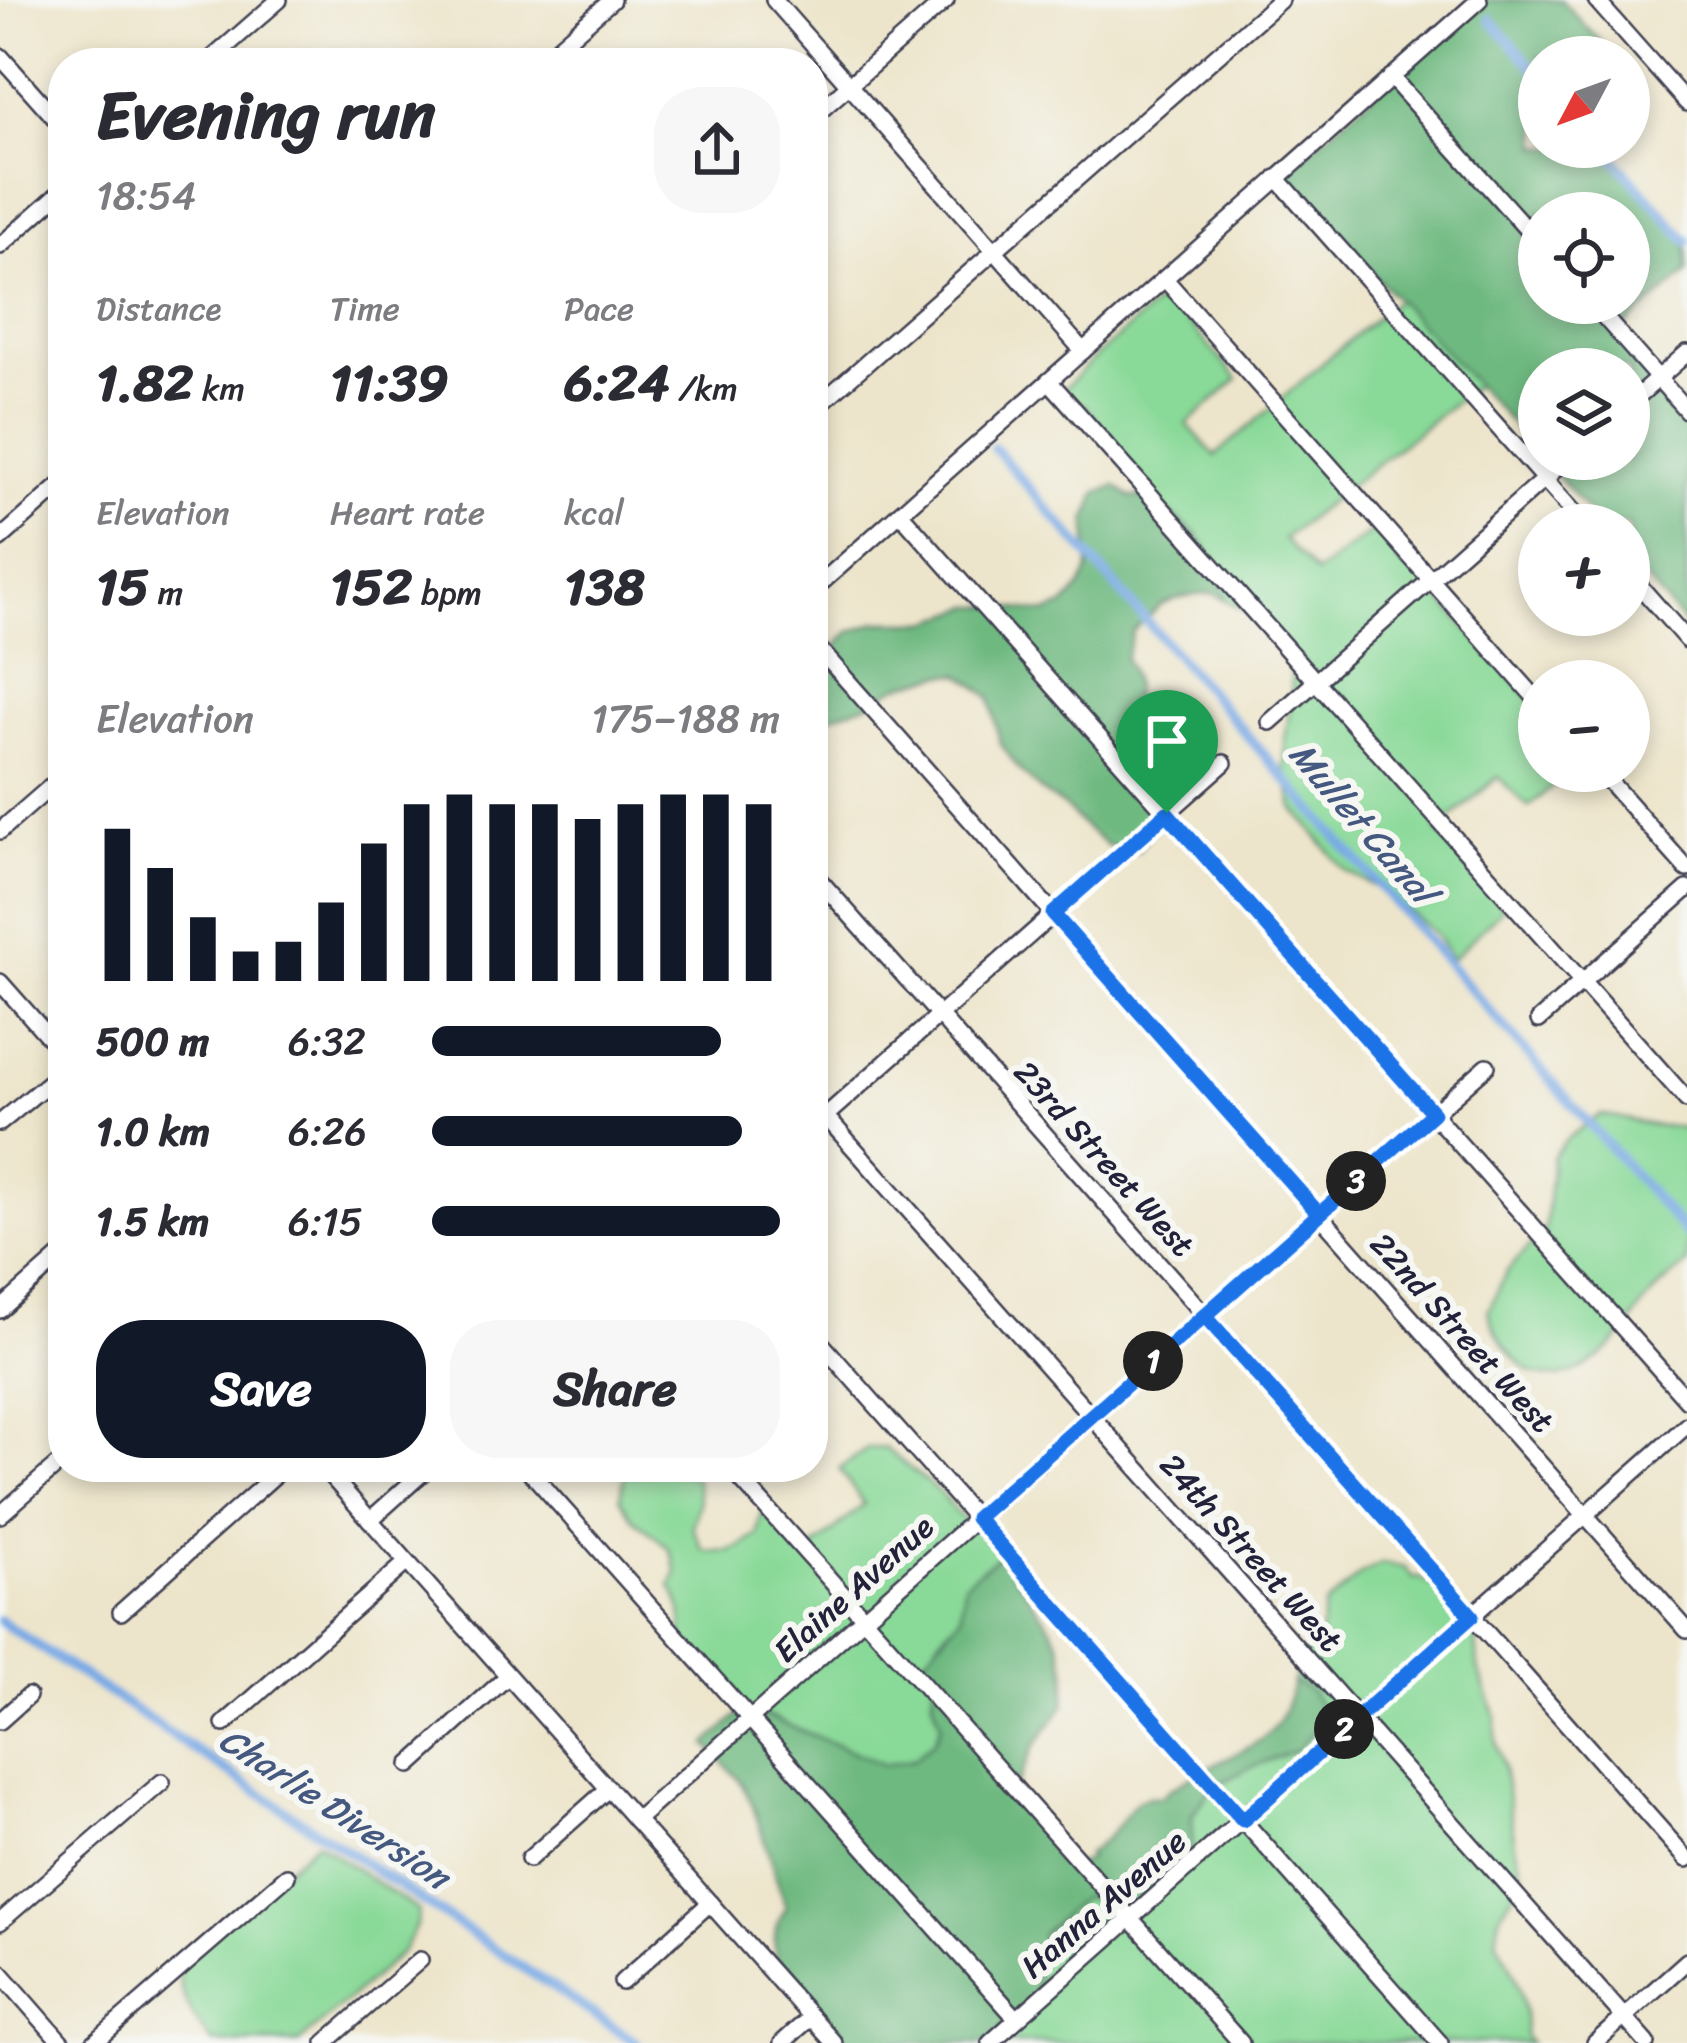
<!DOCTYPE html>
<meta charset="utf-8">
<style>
body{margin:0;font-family:Sriracha,sans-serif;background:#f7f7f7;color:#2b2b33;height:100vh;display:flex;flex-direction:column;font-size:45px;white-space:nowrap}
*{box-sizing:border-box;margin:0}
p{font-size:39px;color:#7c7c81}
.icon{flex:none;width:66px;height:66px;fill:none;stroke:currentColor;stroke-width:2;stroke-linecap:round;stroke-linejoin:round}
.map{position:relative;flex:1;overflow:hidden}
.drawer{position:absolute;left:48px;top:48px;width:780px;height:1434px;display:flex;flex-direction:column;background:#fff;border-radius:48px;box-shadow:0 6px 18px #0003}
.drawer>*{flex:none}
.needle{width:78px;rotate:229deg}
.controls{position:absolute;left:1518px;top:36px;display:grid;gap:24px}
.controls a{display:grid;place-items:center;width:132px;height:132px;border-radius:50%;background:#fff;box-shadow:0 6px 18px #0003;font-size:60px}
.pin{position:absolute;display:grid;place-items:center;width:102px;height:102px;color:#fff;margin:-123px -51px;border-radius:50% 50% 50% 0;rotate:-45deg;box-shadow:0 0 12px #0007}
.pin .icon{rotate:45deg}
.km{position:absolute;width:60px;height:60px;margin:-30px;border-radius:50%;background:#222;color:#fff;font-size:33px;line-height:60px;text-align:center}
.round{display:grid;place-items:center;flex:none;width:126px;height:126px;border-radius:48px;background:#f7f7f7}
.summary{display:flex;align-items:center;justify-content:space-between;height:204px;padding:0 48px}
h1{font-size:66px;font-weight:700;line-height:90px}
.metrics{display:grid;grid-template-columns:repeat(3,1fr);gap:18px;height:204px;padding:12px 48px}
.metrics div{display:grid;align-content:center}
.metrics b{font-size:51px;font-weight:700}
.metrics small{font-size:33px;font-weight:400}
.metrics p{font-size:33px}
.chart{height:336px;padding:24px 48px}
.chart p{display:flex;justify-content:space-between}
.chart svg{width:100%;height:216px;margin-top:12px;stroke:#111827;stroke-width:6}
.action{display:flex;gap:24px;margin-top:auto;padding:24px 48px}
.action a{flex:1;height:138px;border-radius:48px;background:#111827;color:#fff;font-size:48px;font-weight:700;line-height:138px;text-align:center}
.action a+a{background:#f7f7f7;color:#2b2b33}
ul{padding:0 48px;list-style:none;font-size:39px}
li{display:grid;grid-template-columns:192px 144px 1fr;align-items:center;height:90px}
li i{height:30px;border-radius:15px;background:#111827}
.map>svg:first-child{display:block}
.green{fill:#89d998;stroke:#567e6a;stroke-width:3}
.forest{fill:#6eb980;stroke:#486e5e;stroke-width:3;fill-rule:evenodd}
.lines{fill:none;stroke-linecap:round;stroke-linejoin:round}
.canal{stroke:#7aaae5;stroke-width:10}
.minor-casing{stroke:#403f51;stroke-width:20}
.minor{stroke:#fff;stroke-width:15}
.route-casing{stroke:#fff;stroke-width:24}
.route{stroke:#1a73e8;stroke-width:15}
.labels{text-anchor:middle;stroke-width:12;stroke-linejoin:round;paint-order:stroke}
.street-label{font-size:33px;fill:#22223b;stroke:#f6f6f2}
.water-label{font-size:36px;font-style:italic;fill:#45587f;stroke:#f6f6f2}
</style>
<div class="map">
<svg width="1687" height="2043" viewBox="0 0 1687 2043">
<rect width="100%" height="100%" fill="#f6f6f2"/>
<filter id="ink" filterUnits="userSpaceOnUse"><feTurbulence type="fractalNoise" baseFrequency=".00833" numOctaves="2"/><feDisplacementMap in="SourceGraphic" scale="24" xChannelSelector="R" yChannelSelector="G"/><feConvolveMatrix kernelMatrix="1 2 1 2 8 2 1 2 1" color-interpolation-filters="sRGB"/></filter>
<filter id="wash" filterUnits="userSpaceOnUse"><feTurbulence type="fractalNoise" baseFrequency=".004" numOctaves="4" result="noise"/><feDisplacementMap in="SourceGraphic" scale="48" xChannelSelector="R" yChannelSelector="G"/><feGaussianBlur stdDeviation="2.7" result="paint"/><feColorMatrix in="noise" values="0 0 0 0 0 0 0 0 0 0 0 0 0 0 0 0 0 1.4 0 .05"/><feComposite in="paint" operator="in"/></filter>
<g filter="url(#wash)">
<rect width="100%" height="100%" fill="#ede5cb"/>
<g class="green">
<path d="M 1165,296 L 1238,379 L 1187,424 L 1215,456 L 1397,299 L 1476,385 L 1283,539 L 1316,573 L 1376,528 L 1539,708 L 1539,771 L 1571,771 L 1528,807 L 1498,777 L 1437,830 L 1503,908 L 1452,959 L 1434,933 L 1390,895 L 1344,870 L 1294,808 L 1285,771 L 1285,739 L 1292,694 L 1291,662 L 1248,612 L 1226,600 L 1215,561 L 1198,535 L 1149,497 L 1086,406 L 1058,395 L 1095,357 Z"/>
<path d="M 1599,1115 C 1617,1115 1630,1121 1647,1124 C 1661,1127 1673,1125 1687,1129 L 1687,1264 C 1675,1274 1662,1284 1652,1295 C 1641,1305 1634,1320 1624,1332 C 1602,1361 1556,1396 1522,1365 C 1505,1349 1494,1333 1488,1311 L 1507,1271 L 1545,1230 L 1552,1157 L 1565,1140 Z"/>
<path d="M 868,1448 L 885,1448 L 945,1497 L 955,1512 L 977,1529 L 1000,1555 L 965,1583 L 961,1616 L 937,1641 L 933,1701 L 941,1724 L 934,1741 L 913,1760 L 884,1765 L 774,1719 L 743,1711 L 681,1640 C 685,1619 682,1604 671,1586 L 677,1572 L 670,1549 L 633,1518 L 620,1498 L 625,1474 L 674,1469 L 696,1479 L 699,1503 L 693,1527 L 703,1550 C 728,1553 738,1551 758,1534 L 759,1522 L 765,1509 L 807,1554 L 864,1504 L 839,1469 Z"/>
<path d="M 1383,1563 L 1406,1568 L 1412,1578 L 1420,1578 L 1437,1588 L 1476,1638 L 1478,1668 L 1496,1716 L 1496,1743 L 1503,1766 L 1515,1845 L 1522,1871 L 1521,1881 L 1500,1915 L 1496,1940 C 1514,1969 1528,2001 1524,2035 L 1530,2043 L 990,2043 L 1035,1995 L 1042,1935 L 1082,1898 L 1135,1904 L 1192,1850 L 1192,1815 L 1213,1788 L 1247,1769 L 1310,1690 L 1293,1682 C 1298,1664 1304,1650 1319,1638 L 1325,1606 L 1361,1574 Z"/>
<path d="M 316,1842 L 419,1911 L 417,1924 L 403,1951 L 299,2043 L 213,2043 C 200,2028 175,1991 180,1971 C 181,1964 185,1959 189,1954 Z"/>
</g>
<g class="forest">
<path d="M 1480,0 L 1561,0 L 1615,57 L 1539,57 L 1539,147 L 1608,147 L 1687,244 L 1687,273 L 1615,335 L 1687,413 L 1687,628 L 1629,560 L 1629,525 L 1599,525 L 1543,459 L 1629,459 L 1629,369 L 1539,369 L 1539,454 L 1282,175 ZM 1539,213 L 1629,213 L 1629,303 L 1539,303 Z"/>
<path d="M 1116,486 L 1130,497 L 1149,497 L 1198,535 L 1215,561 L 1226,600 L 1213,593 L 1180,597 L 1161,605 L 1133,631 L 1125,659 C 1142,685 1131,708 1121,735 L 1156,793 L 1156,826 L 1137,852 L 1107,845 L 1084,827 L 1066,808 L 1041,791 L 1017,767 L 1000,743 L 990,697 L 961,674 L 941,675 L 898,686 L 868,704 L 813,722 L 813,672 L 830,659 L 839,643 L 850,632 L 877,622 L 929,622 L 972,606 L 997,606 L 1046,613 L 1064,606 L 1081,587 L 1089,570 L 1087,520 L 1097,493 Z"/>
<path d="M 1000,1555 L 1052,1628 L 1060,1644 L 1067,1672 L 1065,1704 L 1032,1750 L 1014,1792 L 1072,1866 L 1088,1859 L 1086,1855 C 1096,1847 1108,1838 1116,1828 C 1131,1810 1133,1794 1161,1797 C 1170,1787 1182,1783 1193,1776 C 1242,1745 1279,1750 1293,1682 L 1310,1690 L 1327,1717 L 1296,1750 L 1247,1769 L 1212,1788 L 1192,1815 L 1192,1850 L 1170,1879 L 1135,1904 L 1082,1898 L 1042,1934 L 1035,1995 L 990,2043 L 839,2043 C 807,2006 750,1959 786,1908 L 752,1803 L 740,1781 L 707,1744 L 743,1711 L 774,1719 L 884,1765 L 913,1760 L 934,1741 L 941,1724 L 933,1701 L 934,1682 L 922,1661 L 961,1616 L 964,1583 Z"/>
</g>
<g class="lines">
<g class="canal">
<path d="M 1490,19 L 1539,74"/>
<path d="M 1604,147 L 1687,241"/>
<path d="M 994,448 L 1687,1235"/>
<path d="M 0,1621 L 637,2043"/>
</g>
</g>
</g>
<g filter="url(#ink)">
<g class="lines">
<defs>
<g id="minor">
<path d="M 774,0 L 1083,351"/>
<path d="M 1596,0 L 1687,103"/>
<path d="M 0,56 L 63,127"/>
<path d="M 207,63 L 279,0"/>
<path d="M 540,63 L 612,0"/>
<path d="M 1391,77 L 1539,243"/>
<path d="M 813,117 L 946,0"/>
<path d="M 1277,178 L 1585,525"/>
<path d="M 0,246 L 63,190"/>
<path d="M 1165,279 L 1539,702"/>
<path d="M 1592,303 L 1687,411"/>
<path d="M 1049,381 L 1687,1100"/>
<path d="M 1629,404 L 1687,353"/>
<path d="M 813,410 L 1280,0"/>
<path d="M 900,513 L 1687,1400"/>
<path d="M 0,539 L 63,483"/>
<path d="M 1629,574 L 1687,640"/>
<path d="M 813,590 L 1479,0"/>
<path d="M 813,642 L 1687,1630"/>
<path d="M 1270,722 L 1567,459"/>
<path d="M 1600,771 L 1687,869"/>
<path d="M 0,831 L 63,776"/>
<path d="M 813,873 L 1687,1859"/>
<path d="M 0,982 L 63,1053"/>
<path d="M 1539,1020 L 1687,889"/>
<path d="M 813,1102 L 1647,2043"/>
<path d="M 0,1123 L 63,1071"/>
<path d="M 813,1127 L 1224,763"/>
<path d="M 0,1310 L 63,1254"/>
<path d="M 813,1334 L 1440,2043"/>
<path d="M 323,1467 L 834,2043"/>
<path d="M 526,1467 L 1017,2019"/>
<path d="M 730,1467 L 1241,2043"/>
<path d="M 0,1515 L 63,1460"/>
<path d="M 370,1520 L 429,1467"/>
<path d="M 121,1612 L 284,1467"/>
<path d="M 0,1721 L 28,1696"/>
<path d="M 224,1724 L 407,1562"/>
<path d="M 410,1765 L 508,1676"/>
<path d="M 636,1820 L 1487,1066"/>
<path d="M 529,1859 L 608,1789"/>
<path d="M 0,1922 L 162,1782"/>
<path d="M 0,1972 L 62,2043"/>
<path d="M 622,1982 L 710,1903"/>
<path d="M 94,2043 L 287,1876"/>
<path d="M 325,2043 L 420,1960"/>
<path d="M 782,2043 L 811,2017"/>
<path d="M 990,2043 L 1687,1425"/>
<path d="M 1595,2043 L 1687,1961"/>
</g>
</defs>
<use href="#minor" class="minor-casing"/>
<use href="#minor" class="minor"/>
</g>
</g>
<g class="lines" filter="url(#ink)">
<defs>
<path id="route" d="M 1167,813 L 1053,914 L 1319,1214 L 976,1518 L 1243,1820 L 1472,1616 L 1205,1316 L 1433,1113 L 1167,813"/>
</defs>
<use href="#route" class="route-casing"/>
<use href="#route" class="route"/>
</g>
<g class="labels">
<g class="street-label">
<text transform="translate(1105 1158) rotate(48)" y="12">23rd Street West</text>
<text transform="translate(1463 1332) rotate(48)" y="12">22nd Street West</text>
<text transform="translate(1252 1552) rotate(48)" y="12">24th Street West</text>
<text transform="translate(853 1588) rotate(-42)" y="12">Elaine Avenue</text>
<text transform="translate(1103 1903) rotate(-41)" y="12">Hanna Avenue</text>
</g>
<g class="water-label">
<text transform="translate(1363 822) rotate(49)" y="13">Mullet Canal</text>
<text transform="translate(335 1807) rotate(33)" y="13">Charlie Diversion</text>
</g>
</g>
</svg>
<div class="controls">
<a><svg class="needle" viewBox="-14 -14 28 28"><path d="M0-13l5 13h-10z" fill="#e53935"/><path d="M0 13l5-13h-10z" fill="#7c7c81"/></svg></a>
<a><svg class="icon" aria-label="locate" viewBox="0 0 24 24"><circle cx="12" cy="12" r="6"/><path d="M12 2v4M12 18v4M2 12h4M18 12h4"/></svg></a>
<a><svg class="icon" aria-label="layers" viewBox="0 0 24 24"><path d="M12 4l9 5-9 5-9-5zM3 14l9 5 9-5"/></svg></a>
<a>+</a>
<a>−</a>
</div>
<div class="pin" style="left:1167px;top:813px;background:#1e9e55"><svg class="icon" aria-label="arrive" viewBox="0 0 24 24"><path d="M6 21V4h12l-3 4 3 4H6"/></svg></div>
<b class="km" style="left:1153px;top:1361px">1</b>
<b class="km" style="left:1344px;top:1729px">2</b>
<b class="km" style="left:1356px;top:1181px">3</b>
<section class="drawer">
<div class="summary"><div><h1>Evening run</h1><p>18:54</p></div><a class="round"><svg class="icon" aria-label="share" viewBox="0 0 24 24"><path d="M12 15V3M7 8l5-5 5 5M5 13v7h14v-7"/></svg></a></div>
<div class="metrics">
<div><p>Distance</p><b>1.82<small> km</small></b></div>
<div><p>Time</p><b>11:39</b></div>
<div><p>Pace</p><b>6:24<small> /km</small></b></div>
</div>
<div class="metrics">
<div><p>Elevation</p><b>15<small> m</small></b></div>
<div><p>Heart rate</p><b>152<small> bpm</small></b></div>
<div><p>kcal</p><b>138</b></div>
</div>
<div class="chart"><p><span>Elevation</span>175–188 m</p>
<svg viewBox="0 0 160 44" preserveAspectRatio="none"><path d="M5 44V13M15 44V21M25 44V31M35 44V38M45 44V36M55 44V28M65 44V16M75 44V8M85 44V6M95 44V8M105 44V8M115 44V11M125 44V8M135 44V6M145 44V6M155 44V8"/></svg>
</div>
<ul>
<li><b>500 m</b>6:32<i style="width:83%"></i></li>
<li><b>1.0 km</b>6:26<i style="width:89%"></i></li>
<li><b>1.5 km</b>6:15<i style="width:100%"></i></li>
</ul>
<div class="action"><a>Save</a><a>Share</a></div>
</section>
</div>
